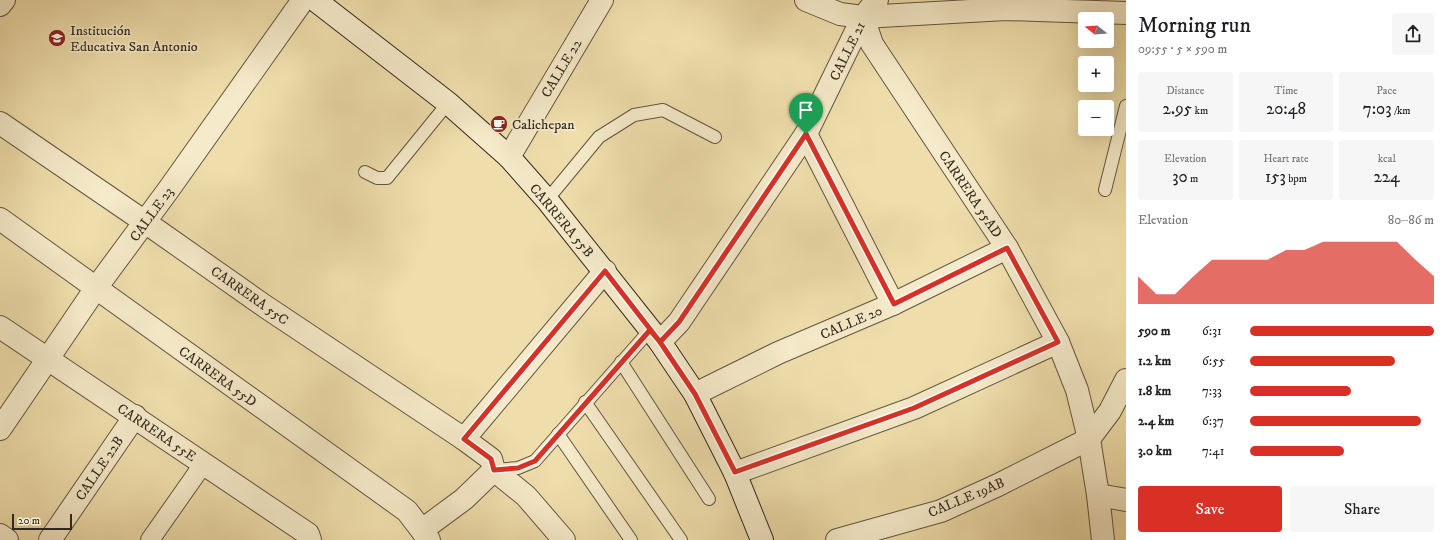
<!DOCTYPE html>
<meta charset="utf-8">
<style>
body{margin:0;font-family:"IM FELL DW Pica",serif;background:#f6f6f6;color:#202124;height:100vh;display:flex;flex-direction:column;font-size:15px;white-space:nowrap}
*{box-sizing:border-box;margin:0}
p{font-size:13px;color:#757577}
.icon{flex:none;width:22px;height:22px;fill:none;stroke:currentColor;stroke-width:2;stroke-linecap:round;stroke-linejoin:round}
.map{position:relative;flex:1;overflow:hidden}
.side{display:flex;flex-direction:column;background:#fff;width:320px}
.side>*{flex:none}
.needle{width:26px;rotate:287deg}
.tools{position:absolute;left:1078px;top:12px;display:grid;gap:8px}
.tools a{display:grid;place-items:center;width:36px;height:36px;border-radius:4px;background:#fff;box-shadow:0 4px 16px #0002;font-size:20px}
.scale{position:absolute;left:12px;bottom:10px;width:60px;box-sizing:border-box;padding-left:4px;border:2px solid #32291e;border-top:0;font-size:11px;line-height:14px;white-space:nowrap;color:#32291e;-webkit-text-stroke:3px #f5eac9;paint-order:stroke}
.pin{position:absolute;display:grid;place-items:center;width:34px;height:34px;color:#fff;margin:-41px -17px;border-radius:50% 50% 50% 0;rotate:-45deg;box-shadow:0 0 4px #0007}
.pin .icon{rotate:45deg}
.round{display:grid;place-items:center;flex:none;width:42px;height:42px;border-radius:4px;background:#f6f6f6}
.overview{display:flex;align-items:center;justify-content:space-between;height:68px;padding:0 12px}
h1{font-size:22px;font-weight:600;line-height:30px}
.stats{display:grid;grid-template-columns:repeat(3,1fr);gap:6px;height:68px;padding:4px 12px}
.stats div{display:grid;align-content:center;border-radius:4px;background:#f6f6f6;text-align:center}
.stats b{font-size:17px;font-weight:600}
.stats small{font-size:11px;font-weight:400}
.stats p{font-size:11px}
.chart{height:112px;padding:8px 12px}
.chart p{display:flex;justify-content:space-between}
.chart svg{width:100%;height:72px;margin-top:4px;fill:#d93025;opacity:.7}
.button{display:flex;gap:8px;margin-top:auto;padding:8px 12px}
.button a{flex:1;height:46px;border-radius:4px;background:#d93025;color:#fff;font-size:16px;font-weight:600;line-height:46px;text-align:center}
.button a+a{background:#f6f6f6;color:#202124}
ul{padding:0 12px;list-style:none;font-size:13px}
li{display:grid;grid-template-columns:64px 48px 1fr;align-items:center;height:30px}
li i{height:10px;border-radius:5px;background:#d93025}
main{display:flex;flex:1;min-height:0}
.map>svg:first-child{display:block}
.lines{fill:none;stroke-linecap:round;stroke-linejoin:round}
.service-casing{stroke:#615642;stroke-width:14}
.pedestrian-casing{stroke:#615642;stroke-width:20}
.minor-casing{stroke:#615642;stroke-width:24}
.tertiary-casing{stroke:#615642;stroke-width:24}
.secondary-casing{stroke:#32291e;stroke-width:24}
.service{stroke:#f5eac9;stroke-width:12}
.pedestrian{stroke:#f5eac9;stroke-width:18}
.minor{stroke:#f5eac9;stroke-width:22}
.tertiary{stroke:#f5eac9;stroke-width:22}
.secondary{stroke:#f5eac9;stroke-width:22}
.route-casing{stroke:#fff;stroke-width:8}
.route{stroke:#d93025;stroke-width:5}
.labels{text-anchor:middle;stroke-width:3.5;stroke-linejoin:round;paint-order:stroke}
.poi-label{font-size:14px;fill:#32291e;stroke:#f5eac9;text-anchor:start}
.street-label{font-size:14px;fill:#32291e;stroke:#f5eac9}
</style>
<main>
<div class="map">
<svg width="1126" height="540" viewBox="0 0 1126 540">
<rect width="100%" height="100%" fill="#efdeac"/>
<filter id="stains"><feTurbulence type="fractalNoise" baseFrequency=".005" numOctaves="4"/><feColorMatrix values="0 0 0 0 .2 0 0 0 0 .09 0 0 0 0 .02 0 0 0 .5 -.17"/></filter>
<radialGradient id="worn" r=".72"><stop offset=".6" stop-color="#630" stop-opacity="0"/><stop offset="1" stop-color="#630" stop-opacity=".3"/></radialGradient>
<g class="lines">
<defs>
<g id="service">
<path d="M 365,172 L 377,178 L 387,178 L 448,103"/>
<path d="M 1105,190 L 1126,106"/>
<path d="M 547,200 L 599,137 L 634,115 L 663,110 L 715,137"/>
<path d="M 621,362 L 709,499"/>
<path d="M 585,402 L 681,540"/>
<path d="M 558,434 L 631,540"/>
<path d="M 494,470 L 518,468 L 535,461 L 650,330"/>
</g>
<path id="pedestrian" d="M 150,540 L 204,463"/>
<g id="minor">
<path d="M 863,17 L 872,44 L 1007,248 L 1058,342 L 1077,390 L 1089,439 L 1098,495 L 1103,540"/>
<path d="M 0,123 L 145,222 L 266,307 L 464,439 L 491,459 L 494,470 L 464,499 L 422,530"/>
<path d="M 806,134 L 893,304"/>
<path d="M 509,157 L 602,0"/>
<path d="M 0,219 L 407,511 L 429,540"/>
<path d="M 0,327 L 308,534 L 310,540"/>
<path d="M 660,342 L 679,322 L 806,134 L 863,17 L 877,0"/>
<path d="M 695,394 L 778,353 L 893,304 L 1007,248"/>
<path d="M 0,429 L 96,288 L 169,189 L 303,0"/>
<path d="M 464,439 L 605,271"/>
<path d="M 494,470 L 526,496 L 564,540"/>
<path d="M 735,473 L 914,408 L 1058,342"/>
<path d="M 1098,495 L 1126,500"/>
<path d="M 0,535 L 7,540"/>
<path d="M 50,540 L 135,416"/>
<path d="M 837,540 L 941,511 L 998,485 L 1089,439 L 1110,411 L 1126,380"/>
</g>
<g id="tertiary">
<path d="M 806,0 L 840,14 L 863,17 L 1006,9 L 1126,13"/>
<path d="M 0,5 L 4,0"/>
</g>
<path id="secondary" d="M 315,0 L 448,103 L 509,157 L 547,200 L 660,342 L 695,394 L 735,473 L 762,540"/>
</defs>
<use href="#service" class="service-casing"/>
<use href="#pedestrian" class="pedestrian-casing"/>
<use href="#minor" class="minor-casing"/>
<use href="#tertiary" class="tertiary-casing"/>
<use href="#secondary" class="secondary-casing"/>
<use href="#service" class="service"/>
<use href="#pedestrian" class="pedestrian"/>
<use href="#minor" class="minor"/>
<use href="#tertiary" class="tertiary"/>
<use href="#secondary" class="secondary"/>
</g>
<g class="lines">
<defs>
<path id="route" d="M 806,134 L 679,322 L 660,342 L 650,330 L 535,461 L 518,468 L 494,470 L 491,459 L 464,439 L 605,271 L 660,342 L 695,394 L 735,472 L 914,408 L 1058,342 L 1007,248 L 894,304 L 806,134"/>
</defs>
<use href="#route" class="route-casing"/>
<use href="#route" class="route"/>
</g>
<defs>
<symbol id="school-disc" viewBox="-11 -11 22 22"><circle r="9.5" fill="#8f2418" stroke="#f5eac9"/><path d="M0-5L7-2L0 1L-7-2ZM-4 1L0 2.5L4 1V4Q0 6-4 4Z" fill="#fff"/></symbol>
<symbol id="cafe-disc" viewBox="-11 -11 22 22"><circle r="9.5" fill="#8f2418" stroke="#f5eac9"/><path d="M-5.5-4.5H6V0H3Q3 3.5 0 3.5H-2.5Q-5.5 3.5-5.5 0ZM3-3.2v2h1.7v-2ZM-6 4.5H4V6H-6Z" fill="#fff"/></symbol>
</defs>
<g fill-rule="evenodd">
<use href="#school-disc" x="47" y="28" width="20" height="20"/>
<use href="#cafe-disc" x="489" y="114" width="20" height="20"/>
</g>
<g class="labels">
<g class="poi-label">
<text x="70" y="35">Institución<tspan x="70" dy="16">Educativa San Antonio</tspan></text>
<text x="512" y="129">Calichepan</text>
</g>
<g class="street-label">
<text transform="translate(847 51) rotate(-64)" y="5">CALLE 21</text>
<text transform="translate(561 68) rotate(-59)" y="5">CALLE 22</text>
<text transform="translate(971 194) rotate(56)" y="5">CARRERA 55AD</text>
<text transform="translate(151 214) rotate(-54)" y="5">CALLE 23</text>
<text transform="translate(562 220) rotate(50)" y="5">CARRERA 55B</text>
<text transform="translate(250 295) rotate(35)" y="5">CARRERA 55C</text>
<text transform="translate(851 322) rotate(-23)" y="5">CALLE 20</text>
<text transform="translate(218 376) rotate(36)" y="5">CARRERA 55D</text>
<text transform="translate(157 432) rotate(34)" y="5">CARRERA 55E</text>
<text transform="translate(99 468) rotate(-56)" y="5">CALLE 22B</text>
<text transform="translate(966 497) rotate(-23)" y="5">CALLE 19AB</text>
</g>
</g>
<rect width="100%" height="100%" filter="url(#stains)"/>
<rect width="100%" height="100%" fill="url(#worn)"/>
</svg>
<div class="tools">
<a><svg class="needle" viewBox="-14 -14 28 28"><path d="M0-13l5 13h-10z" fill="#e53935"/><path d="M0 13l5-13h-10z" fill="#757577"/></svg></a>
<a>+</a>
<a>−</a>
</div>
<div class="scale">20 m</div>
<div class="pin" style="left:806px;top:134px;background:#1e9e55"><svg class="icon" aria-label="arrive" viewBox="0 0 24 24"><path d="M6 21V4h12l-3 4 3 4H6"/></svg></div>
</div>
<section class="side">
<div class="overview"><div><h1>Morning run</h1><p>09:55 · 5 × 590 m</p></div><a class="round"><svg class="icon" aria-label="share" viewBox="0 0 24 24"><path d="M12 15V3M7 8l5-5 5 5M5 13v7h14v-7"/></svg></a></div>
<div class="stats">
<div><p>Distance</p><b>2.95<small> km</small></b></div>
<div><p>Time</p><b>20:48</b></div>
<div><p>Pace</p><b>7:03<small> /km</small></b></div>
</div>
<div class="stats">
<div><p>Elevation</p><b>30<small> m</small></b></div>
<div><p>Heart rate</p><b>153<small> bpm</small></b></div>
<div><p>kcal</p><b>224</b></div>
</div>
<div class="chart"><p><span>Elevation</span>80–86 m</p>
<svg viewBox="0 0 160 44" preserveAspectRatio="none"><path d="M0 44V27L10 38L20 38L30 27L40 17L50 17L60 17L70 17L80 11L90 11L100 6L110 6L120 6L130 6L140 6L150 17L160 27V44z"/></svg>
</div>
<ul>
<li><b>590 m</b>6:31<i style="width:100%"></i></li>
<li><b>1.2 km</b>6:55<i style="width:79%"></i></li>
<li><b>1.8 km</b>7:33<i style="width:55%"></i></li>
<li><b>2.4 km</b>6:37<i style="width:93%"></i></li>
<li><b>3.0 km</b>7:41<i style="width:51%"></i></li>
</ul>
<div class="button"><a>Save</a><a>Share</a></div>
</section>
</main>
